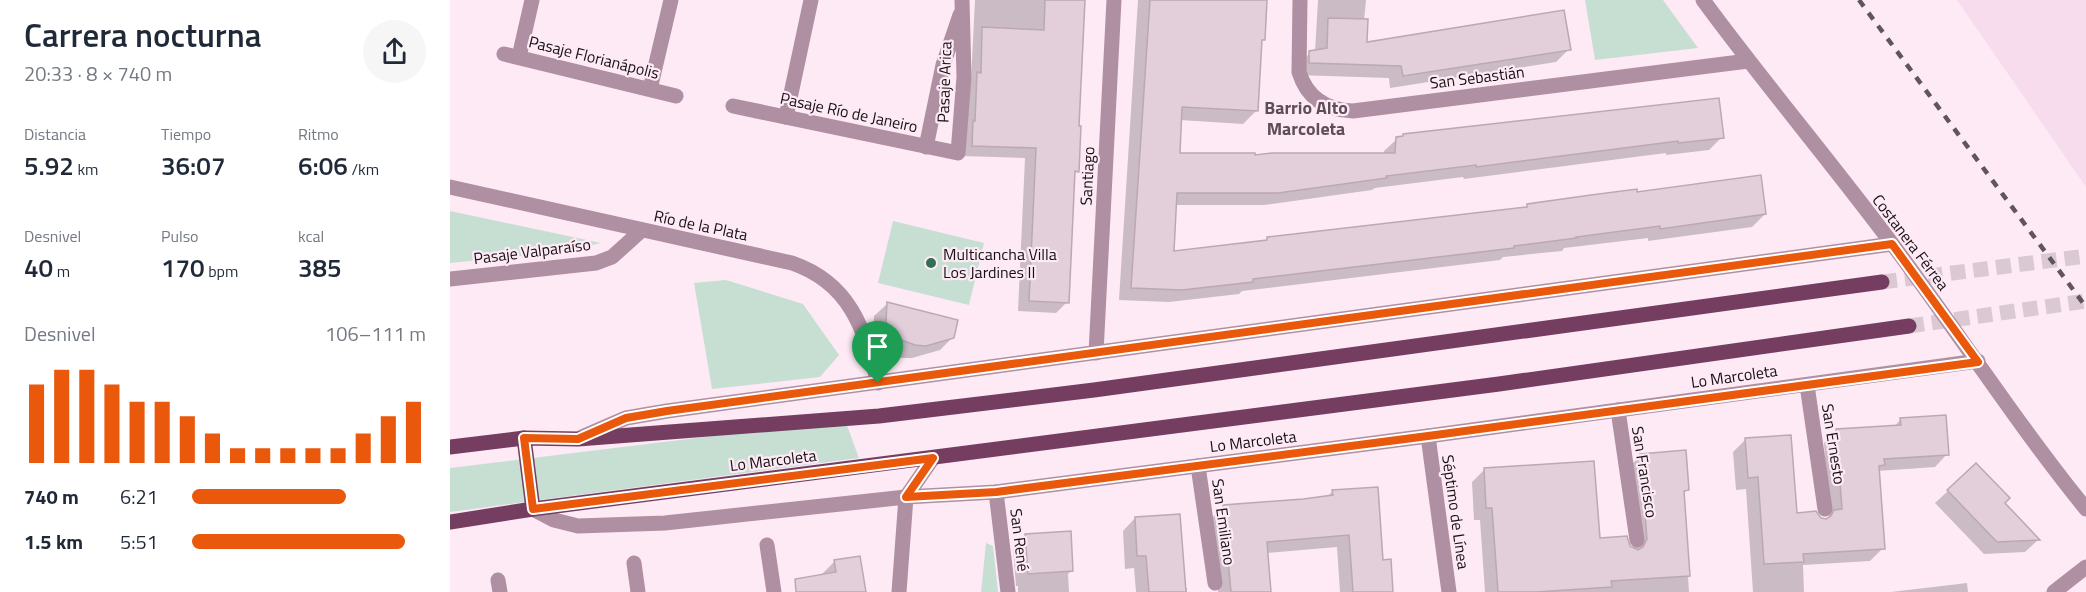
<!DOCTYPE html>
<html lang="es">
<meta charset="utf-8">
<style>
body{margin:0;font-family:"Titillium Web",sans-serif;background:#f6f6f7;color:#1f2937;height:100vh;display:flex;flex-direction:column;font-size:22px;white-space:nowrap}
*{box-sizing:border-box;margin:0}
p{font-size:20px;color:#747a83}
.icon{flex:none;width:33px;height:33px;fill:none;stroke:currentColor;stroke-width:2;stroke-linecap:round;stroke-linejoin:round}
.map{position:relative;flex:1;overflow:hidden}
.drawer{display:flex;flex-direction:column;background:#fff;width:450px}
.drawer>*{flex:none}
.pin{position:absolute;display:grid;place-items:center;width:51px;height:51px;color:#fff;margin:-62px -26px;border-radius:50% 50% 50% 0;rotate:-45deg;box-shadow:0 0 6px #0007}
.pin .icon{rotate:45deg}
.round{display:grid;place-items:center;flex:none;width:63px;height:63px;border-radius:32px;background:#f6f6f7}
.summary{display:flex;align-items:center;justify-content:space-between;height:102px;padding:0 24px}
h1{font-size:33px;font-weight:600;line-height:45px}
.metrics{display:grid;grid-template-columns:repeat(3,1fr);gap:9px;height:102px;padding:6px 24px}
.metrics div{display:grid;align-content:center}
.metrics b{font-size:26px;font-weight:600}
.metrics small{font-size:16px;font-weight:400}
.metrics p{font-size:16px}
.chart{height:168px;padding:12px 24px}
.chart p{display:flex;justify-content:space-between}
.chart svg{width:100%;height:108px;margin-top:6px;stroke:#ea580c;stroke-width:6}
ul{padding:0 24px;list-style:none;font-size:20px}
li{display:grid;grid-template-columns:96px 72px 1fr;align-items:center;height:45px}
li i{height:15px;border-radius:8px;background:#ea580c}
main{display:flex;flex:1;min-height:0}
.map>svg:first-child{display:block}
.built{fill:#f6dcec}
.green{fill:#c7dfd3}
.shadow{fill:#0003}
.building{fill:#e2cfda;stroke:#bba8b3;stroke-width:1.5}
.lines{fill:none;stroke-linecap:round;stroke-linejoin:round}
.major-tunnel{stroke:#dac9d3;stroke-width:15;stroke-dasharray:15 8;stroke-linecap:butt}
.minor{stroke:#af8fa2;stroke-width:15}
.major{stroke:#753e61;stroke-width:15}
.rail{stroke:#5f555b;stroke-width:4.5;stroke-dasharray:8 8;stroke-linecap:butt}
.route-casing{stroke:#fff;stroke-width:12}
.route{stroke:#ea580c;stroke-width:8}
.poi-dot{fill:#356e56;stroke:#fdeaf5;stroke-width:2}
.labels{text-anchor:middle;stroke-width:4.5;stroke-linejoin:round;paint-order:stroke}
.street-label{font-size:16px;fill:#161014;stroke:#fdeaf5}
.poi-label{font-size:16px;fill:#161014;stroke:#fdeaf5;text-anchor:start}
.neighbourhood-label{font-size:18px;font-weight:bold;fill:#5e4e57;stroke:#fdeaf5}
</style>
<main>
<section class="drawer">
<div class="summary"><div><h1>Carrera nocturna</h1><p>20:33 · 8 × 740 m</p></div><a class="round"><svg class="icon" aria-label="share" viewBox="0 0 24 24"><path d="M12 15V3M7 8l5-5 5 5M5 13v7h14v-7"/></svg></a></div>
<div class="metrics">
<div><p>Distancia</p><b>5.92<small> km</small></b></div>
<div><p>Tiempo</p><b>36:07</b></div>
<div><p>Ritmo</p><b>6:06<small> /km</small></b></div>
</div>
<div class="metrics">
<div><p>Desnivel</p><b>40<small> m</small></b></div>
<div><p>Pulso</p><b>170<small> bpm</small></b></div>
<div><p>kcal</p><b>385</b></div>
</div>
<div class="chart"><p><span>Desnivel</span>106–111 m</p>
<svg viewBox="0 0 160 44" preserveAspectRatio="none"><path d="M5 44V12M15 44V6M25 44V6M35 44V12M45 44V19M55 44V19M65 44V25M75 44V32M85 44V38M95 44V38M105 44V38M115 44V38M125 44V38M135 44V32M145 44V25M155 44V19"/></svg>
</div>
<ul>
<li><b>740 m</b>6:21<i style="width:66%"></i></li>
<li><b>1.5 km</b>5:51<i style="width:91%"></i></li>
</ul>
</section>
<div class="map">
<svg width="1636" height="592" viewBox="0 0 1636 592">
<rect width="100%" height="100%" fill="#fdeaf5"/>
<path class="built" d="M 1507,0 L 1636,0 L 1636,187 Z"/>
<g class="green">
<path d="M 1135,0 L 1213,0 L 1248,48 L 1145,60 Z"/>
<path d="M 0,211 L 151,243 L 112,252 L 0,263 Z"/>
<path d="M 443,221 L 534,243 L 519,305 L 428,283 Z"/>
<path d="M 276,280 L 353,304 L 389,355 L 370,377 L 262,389 L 244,283 Z"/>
<path d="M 395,420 L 409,458 L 0,512 L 0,468 Z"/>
<path d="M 536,543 L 543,546 L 548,592 L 531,592 Z"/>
</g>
<g class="shadow">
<path d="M 525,0 L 633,0 L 627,127 L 628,171 L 623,175 L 617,302 L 606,313 L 568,311 L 575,158 L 512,156 L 521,81 Z"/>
<path d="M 688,0 L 815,0 L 806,111 L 793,124 L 730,120 L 728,155 L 803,157 L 934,155 L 934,151 L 947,139 L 954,135 L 1272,137 L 1259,150 L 1216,155 L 1216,153 L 1014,179 L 1013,177 L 925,188 L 922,190 L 814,205 L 725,205 L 722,253 L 815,242 L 818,239 L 1074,209 L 1077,205 L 1186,194 L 1315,214 L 1302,227 L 1198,241 L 1198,238 L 1114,248 L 1112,251 L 1053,257 L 1050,260 L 792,291 L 789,294 L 719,302 L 669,300 Z"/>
<path d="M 868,0 L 916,0 L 914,21 L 915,43 L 1119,49 L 1106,62 L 940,88 L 939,78 L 847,75 L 847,66 L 860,53 L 865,52 Z"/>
<path d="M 437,304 L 503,337 L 490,350 L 462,358 L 452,358 L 441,354 L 432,346 L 424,335 L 424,316 Z"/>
<path d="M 1451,419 L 1497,454 L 1485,467 L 1427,471 L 1433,548 L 1420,561 L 1353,565 L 1354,592 L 1303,592 L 1296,489 L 1286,490 L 1283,452 L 1296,439 L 1345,514 L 1376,520 L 1379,517 L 1374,443 L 1387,430 L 1444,427 Z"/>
<path d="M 1191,455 L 1237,490 L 1233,494 L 1239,592 L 1035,592 L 1030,520 L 1024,520 L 1022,482 L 1034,470 L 1148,540 L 1184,550 L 1178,468 Z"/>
<path d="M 883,491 L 931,561 L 941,592 L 890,592 L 887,547 L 816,553 L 819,592 L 768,592 L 761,519 L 774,506 L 877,497 Z"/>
<path d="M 1498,491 L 1553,503 L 1588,540 L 1575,552 L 1534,554 L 1485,503 Z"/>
<path d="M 685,518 L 734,588 L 737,588 L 737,592 L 686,592 L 684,568 L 675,569 L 673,531 Z"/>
<path d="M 576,535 L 622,570 L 618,574 L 619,592 L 568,592 L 568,586 L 566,586 L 563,548 Z"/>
<path d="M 385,561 L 414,592 L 347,592 L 370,576 Z"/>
<path d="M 1517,583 L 1518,592 L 1441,592 Z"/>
</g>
<g class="building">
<path d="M 595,0 L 635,0 L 629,126 L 631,126 L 629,172 L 625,171 L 619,303 L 579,301 L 586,148 L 522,146 L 523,120 L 525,121 L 527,72 L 531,73 L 532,27 L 594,30 Z"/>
<path d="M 700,0 L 817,0 L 815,40 L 812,40 L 808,111 L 732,107 L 730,153 L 805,153 L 805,155 L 822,153 L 945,153 L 946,137 L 953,136 L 953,134 L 1269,98 L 1274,138 L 1228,143 L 1228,141 L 1026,167 L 1026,165 L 936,176 L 937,178 L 828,193 L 727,193 L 724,251 L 817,240 L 817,237 L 1077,207 L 1077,204 L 1141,195 L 1187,189 L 1187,192 L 1311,175 L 1316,214 L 1210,229 L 1210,226 L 1126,237 L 1127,238 L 1064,246 L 1064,248 L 803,279 L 803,282 L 732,290 L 681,288 Z"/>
<path d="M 1114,10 L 1121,50 L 953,76 L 951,66 L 859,63 L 859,51 L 877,48 L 878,18 L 918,19 L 917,42 Z"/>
<path d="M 437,302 L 508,320 L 504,338 L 476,346 L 465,345 L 454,341 L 444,334 L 436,322 Z"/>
<path d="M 1496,415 L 1499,455 L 1434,459 L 1435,465 L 1429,466 L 1435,549 L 1353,554 L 1354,562 L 1314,564 L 1308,477 L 1298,478 L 1295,438 L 1341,435 L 1347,513 L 1366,511 L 1371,518 L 1376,519 L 1381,516 L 1384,510 L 1392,509 L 1386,429 L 1451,425 L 1450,418 Z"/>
<path d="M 1236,450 L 1239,490 L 1234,491 L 1240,576 L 1161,581 L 1162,587 L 1086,592 L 1048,592 L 1042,508 L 1036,508 L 1034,468 L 1144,461 L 1150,538 L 1177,536 L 1180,546 L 1188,550 L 1193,547 L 1197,539 L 1190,454 Z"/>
<path d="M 1526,463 L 1560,498 L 1555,503 L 1590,540 L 1547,542 L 1497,490 Z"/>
<path d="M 928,487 L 933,560 L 941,559 L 943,592 L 903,592 L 899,535 L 817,542 L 821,592 L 781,592 L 773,505 L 853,499 L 883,495 L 882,490 Z"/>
<path d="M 730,514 L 736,592 L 699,592 L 696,556 L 687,556 L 685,517 Z"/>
<path d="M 621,531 L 623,571 L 578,574 L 575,534 Z"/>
<path d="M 410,556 L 416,592 L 346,592 L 345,579 L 386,572 L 384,560 Z"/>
</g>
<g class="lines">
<g class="major-tunnel">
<path d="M 1432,282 L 1636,256"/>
<path d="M 1459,326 L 1636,301"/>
</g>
<g class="minor">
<path d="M 850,0 L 849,72 C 857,98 876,110 903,111 L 1298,61"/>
<path d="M 1253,0 C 1314,83 1381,162 1443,245 C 1508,332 1567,424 1636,509"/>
<path d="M 54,54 L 226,96"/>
<path d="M 69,57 L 82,0"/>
<path d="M 200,89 L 221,0"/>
<path d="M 283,106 L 508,153 L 514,77 L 512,0"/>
<path d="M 336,117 L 361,0"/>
<path d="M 476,147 L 493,65 L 510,15"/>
<path d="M 0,187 L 342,263 C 400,283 414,328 428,383"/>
<path d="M 0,279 L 146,263 L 162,257 L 192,230"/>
<path d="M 646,353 L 664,0"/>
<path d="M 1357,385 L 1375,509"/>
<path d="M 1168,410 L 1187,540"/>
<path d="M 978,436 L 999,592"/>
<path d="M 132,437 L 176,418 L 217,411 L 1442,244"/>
<path d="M 748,466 L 765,583"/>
<path d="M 546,492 L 558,592"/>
<path d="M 83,509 L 104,520 L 128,526 L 215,523 L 456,497 L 546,492 L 978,436 L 1528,361"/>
<path d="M 317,545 L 324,592"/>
<path d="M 184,563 L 188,592"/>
<path d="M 48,580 L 50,592"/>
<path d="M 449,592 L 456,497 L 483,458"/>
<path d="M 1604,592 L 1636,567"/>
</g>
<g class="major">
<path d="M 74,438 L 83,509"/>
<path d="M 0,447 L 74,438 L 128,439 L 429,416 L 644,390 L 1432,282"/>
<path d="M 0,522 L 83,509 L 1049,384 L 1459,326"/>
</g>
<path class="rail" d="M 1409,0 L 1636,307"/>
</g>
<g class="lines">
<defs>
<path id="route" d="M 1442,244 L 1528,362 L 978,436 L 546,492 L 456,497 L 483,458 L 83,509 L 74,438 L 128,439 L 176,418 L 217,411 Z"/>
</defs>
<use href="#route" class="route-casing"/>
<use href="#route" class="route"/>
</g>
<circle class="poi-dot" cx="481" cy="263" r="6"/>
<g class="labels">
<g class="street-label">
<text transform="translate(144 57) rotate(14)" y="6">Pasaje Florianápolis</text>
<text transform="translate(1027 77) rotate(-7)" y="6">San Sebastián</text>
<text transform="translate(494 82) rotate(-88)" y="6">Pasaje Arica</text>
<text transform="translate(399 112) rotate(12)" y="6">Pasaje Río de Janeiro</text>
<text transform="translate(637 176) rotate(-87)" y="6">Santiago</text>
<text transform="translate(251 225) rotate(12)" y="6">Río de la Plata</text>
<text transform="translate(1461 242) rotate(53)" y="6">Costanera Férrea</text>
<text transform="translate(82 251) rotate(-7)" y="6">Pasaje Valparaíso</text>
<text transform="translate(1284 376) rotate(-8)" y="6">Lo Marcoleta</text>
<text transform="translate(803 441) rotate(-7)" y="6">Lo Marcoleta</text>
<text transform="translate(1384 444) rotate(81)" y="6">San Ernesto</text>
<text transform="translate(323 460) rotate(-7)" y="6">Lo Marcoleta</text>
<text transform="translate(1195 472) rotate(81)" y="6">San Francisco</text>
<text transform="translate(1006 512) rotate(82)" y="6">Séptimo de Línea</text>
<text transform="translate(774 522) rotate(82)" y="6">San Emiliano</text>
<text transform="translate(570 540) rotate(83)" y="6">San René</text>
</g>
<g class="poi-label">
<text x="493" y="260">Multicancha Villa<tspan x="493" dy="18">Los Jardines II</tspan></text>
</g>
<g class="neighbourhood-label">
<text x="856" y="114">Barrio Alto<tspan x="856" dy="21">Marcoleta</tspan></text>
</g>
</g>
</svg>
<div class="pin" style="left:428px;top:383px;background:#1e9e55"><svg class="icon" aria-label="arrive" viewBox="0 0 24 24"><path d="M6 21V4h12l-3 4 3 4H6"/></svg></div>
</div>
</main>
